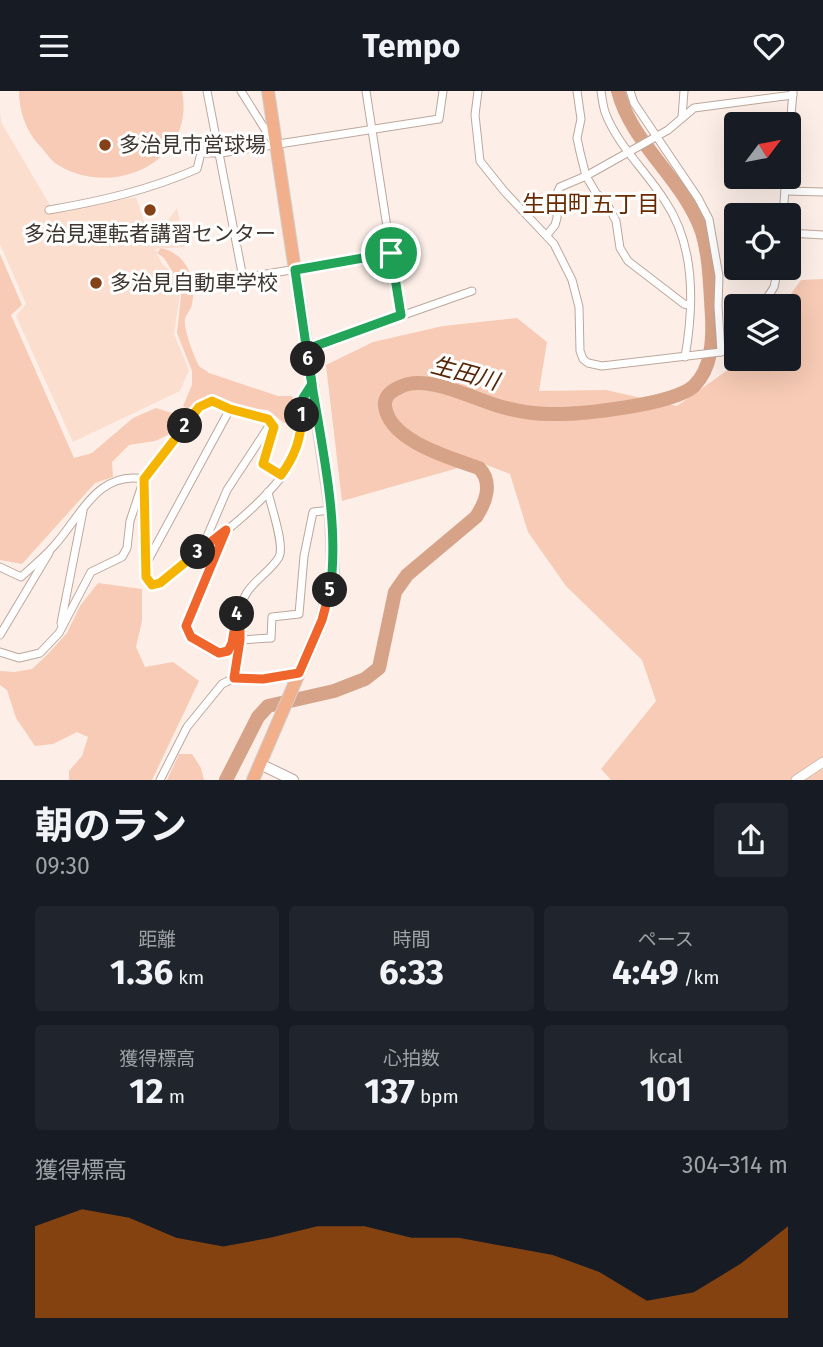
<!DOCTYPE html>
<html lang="ja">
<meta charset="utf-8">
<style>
body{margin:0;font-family:"Fira Sans","Noto Sans JP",sans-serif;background:#20242c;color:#f1f3f6;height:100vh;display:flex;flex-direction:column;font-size:26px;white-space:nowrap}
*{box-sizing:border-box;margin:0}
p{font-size:23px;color:#9ea1a6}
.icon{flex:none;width:38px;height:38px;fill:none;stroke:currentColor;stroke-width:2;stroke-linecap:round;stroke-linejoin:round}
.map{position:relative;height:689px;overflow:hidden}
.side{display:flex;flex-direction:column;background:#171b24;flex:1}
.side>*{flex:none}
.needle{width:46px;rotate:58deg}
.fabs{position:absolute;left:724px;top:21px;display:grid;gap:14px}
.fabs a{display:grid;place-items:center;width:77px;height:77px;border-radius:7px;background:#171b24;box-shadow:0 7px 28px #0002;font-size:35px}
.pin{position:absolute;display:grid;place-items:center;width:60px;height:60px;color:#fff;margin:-30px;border:4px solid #fff;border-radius:50%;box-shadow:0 2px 7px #0007}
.km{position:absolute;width:35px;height:35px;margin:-18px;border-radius:50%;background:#222;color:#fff;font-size:19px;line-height:35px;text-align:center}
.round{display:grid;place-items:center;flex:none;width:74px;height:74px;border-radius:7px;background:#20242c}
.overview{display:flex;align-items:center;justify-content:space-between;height:119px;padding:0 35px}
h1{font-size:38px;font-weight:700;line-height:52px}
.metrics{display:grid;grid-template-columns:repeat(3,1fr);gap:10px;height:119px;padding:7px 35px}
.metrics div{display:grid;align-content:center;border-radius:7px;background:#20242c;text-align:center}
.metrics b{font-size:35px;font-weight:700}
.metrics small{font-size:19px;font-weight:400}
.metrics p{font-size:19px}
.chart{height:196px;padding:14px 35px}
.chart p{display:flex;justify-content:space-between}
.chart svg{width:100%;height:126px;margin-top:7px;fill:#b45309;opacity:.7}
header{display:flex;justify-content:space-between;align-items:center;height:91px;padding:0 35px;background:#171b24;font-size:32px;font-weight:700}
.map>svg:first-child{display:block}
.built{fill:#fcdecf}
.green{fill:#f7cbb5}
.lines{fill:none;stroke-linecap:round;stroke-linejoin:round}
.river{stroke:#d7a388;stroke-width:14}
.minor-casing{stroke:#bda79c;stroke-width:9}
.tertiary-casing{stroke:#bda79c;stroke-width:10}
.secondary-casing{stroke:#bda79c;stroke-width:12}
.primary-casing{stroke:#d1cfce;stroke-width:14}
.minor{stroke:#fff;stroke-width:7}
.tertiary{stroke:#fff;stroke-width:9}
.secondary{stroke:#fff;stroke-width:10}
.primary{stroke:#f1b08b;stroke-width:12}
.split-1-casing{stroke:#fff;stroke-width:14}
.split-2-casing{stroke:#fff;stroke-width:14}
.split-3-casing{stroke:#fff;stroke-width:14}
.split-4-casing{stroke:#fff;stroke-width:14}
.split-5-casing{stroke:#fff;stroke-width:14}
.split-6-casing{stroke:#fff;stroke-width:14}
.split-7-casing{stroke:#fff;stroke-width:14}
.split-1{stroke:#22a559;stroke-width:9}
.split-2{stroke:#f5b400;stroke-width:9}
.split-3{stroke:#f5b400;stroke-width:9}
.split-4{stroke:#f0652b;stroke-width:9}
.split-5{stroke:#f0652b;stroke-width:9}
.split-6{stroke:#22a559;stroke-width:9}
.split-7{stroke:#22a559;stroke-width:9}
.poi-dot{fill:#854117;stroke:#fff;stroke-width:2.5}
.labels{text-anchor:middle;stroke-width:6;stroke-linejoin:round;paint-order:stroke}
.poi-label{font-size:21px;fill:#3f3732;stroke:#fff;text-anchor:start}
.neighbourhood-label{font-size:23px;fill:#682b01;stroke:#fff}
.water-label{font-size:23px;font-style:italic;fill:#572608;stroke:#fff}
</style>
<header><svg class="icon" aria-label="menu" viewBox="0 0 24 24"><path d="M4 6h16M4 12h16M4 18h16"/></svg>Tempo<svg class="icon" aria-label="heart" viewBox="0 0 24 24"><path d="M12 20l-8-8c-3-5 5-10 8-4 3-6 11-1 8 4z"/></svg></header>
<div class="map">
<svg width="823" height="689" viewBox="0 0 823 689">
<rect width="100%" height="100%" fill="#fdefe8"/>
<path class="built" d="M 0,20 L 1,31 L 54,121 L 136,106 L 147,139 L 163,136 L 177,117 L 185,156 L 155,158 L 162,173 L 173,182 L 180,202 L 174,243 L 189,279 L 180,300 L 73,351 L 16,225 L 26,213 L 0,153 Z"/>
<g class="green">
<path d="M 19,0 L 182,0 C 196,71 113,108 58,74 C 51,70 45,60 39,54 C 26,40 19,20 19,0 Z"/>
<path d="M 161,157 C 187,163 197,188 192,213 C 191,219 186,223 185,228 C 183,237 195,269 200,276 C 201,276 209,282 209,282 L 278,305 L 292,305 L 300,328 L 284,332 L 268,319 L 241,316 L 208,304 L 187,318 L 183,315 L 192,294 L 192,280 L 177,242 L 182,196 L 164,167 L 157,162 Z"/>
<path d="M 0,163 L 22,214 L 11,224 L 74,367 L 92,362 L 133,327 L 156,317 L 175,323 L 168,344 L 155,350 L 129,354 L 112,371 L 113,386 L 95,392 L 22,473 L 0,469 Z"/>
<path d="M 823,188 L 823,689 L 611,689 L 601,678 L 656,610 L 642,569 L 566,495 L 528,441 L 510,383 L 479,371 L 342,410 L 326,274 L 373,251 L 443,235 L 517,227 L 547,251 L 539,300 L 606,299 L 677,315 L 743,268 L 789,268 L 789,215 L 782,215 L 801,189 Z"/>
<path d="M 98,492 L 142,498 L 142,530 L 136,556 L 145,576 L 173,571 L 199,590 L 152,689 L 69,689 L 69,680 L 82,665 L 88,646 L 77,641 L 53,653 L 35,655 L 16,627 L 7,599 L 0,594 L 0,580 L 14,581 L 32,578 L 46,565 L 67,542 L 80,515 Z"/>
<path d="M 179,663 L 192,663 L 201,677 L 204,689 L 167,689 Z"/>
</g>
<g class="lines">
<path class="river" d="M 226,689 L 258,626 L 268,615 L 334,600 L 365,588 L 379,577 L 395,501 L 407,484 L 476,426 C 486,411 493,391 479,377 C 451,367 389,350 385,315 C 384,305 391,300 400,296 C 427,282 475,309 502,316 C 517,320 534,323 549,323 C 579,324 673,314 694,295 C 712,277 713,249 712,225 C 710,198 710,167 702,141 C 684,88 632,54 618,0"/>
<defs>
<g id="minor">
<path d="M 207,0 L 243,187 L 391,162 L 366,0"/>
<path d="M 241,0 L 273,51"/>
<path d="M 478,0 L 475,24 L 480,70 L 504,100 L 554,153 L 572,189 L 579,216 L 580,260 L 583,268 L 588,272 L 602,275 L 721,261 L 737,248"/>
<path d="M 577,0 L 581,28 L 577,47 L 580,61 L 586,85 L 596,102 L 607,113 L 616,130 L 620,157 L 628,170 L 684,213 L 689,214"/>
<path d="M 601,0 C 602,7 603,15 605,21 C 617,54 647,81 665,110 C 695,154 694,215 685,266"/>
<path d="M 630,0 L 634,12 L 698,107 L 709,128 L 719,185 L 718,215 L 721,261"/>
<path d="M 682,26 L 684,0"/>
<path d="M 789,48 L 793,1"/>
<path d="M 785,100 L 823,101"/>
<path d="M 49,119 C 101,110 149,99 197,78 L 201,62 L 221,62 L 439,28 L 443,0"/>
<path d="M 783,124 L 786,86"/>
<path d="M 789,142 L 823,144"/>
<path d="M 547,144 L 555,134 L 557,127 L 558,100 L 560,96 L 586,85 L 668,39 L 694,17 L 793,4"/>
<path d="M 391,162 L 401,224"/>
<path d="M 762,215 L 774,196 L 778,177"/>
<path d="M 307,258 L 472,200"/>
<path d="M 144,395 L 146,486 L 152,494 L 160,492 C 198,461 273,410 294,366 C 304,346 298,327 303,308 C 304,303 309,298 311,293"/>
<path d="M 226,439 L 186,535 L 191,546 L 219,562 L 228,560 C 238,542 235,521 246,503 C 254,489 271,480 279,466 C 285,454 271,416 268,401"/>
<path d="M 203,455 L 227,399 L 271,332"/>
<path d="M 146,473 L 230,318"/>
<path d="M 0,476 L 21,486 C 32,476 44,466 53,456 C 80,427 97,379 144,388"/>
<path d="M 61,532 L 83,420"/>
<path d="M 0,544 L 49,462"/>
<path d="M 240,549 L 271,547 L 272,526 L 299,523 L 304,465 L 313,421 L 331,419"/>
<path d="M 0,561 L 19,567 L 40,562 L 59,542 L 91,481 L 122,466 L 127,457 L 130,430 L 144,388 L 199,316 L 212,310 L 230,318 L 268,328 L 274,336 L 263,373 L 281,384"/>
<path d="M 234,587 L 240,549 L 240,525"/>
<path d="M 160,689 L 187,636 L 222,593 L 234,587 L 263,588 L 299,582"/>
</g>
<path id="tertiary" d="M 796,689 L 823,671"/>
<path id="secondary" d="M 260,673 L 293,689"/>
<path id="primary" d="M 253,689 L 322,529 L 333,480 L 331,419 L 268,0"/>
</defs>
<use href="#minor" class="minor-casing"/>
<use href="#tertiary" class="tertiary-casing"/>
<use href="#secondary" class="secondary-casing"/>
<use href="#primary" class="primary-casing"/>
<use href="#minor" class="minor"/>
<use href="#tertiary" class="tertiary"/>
<use href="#secondary" class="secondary"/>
<use href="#primary" class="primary"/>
</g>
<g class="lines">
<defs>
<path id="split-1" d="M 302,324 L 303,307 L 312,293 L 307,258 L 401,224 L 391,162"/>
<path id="split-2" d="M 185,335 L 199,316 L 212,310 L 230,318 L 268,328 L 274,336 L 263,373 L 281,384 C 295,365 301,348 302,324"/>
<path id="split-3" d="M 185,335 L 144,388 L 146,486 L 152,494 L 160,492 L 198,461"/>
<path id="split-4" d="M 198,461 L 226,439 L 186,535 L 191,546 L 219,562 L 228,560 L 232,552 L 237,523"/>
<path id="split-5" d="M 237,523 L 240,518 L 240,549 L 234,587 L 263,588 L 299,582 L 322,529 L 330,499"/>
<path id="split-6" d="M 308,268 C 318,340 341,428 330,499"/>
<path id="split-7" d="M 308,268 L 295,179 L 391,162"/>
</defs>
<use href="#split-1" class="split-1-casing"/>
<use href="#split-2" class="split-2-casing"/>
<use href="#split-3" class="split-3-casing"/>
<use href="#split-4" class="split-4-casing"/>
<use href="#split-5" class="split-5-casing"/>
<use href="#split-6" class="split-6-casing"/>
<use href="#split-7" class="split-7-casing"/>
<use href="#split-1" class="split-1"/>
<use href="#split-2" class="split-2"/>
<use href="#split-3" class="split-3"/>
<use href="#split-4" class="split-4"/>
<use href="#split-5" class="split-5"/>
<use href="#split-6" class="split-6"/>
<use href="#split-7" class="split-7"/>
</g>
<g class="poi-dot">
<circle cx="105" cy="54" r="7"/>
<circle cx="150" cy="119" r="7"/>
<circle cx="96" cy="192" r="7"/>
</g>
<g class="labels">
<g class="poi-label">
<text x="119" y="61">多治見市営球場</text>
<text x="150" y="150" text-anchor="middle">多治見運転者講習センター</text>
<text x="110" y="199">多治見自動車学校</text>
</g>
<g class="neighbourhood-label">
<text x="591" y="121">生田町五丁目</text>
</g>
<g class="water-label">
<text transform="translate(465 282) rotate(15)" y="8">生田川</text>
</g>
</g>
</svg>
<div class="fabs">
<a><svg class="needle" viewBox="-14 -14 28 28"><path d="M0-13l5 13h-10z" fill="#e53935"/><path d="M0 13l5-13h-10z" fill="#9ea1a6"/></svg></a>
<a><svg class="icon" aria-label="locate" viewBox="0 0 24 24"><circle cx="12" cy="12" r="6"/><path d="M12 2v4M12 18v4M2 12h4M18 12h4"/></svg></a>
<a><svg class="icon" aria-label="layers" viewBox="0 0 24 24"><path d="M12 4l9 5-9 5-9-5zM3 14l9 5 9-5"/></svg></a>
</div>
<div class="pin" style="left:391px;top:162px;background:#1e9e55"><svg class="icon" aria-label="arrive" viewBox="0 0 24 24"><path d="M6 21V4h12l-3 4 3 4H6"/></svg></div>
<b class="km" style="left:302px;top:324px">1</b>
<b class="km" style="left:185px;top:335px">2</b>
<b class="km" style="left:198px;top:461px">3</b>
<b class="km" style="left:237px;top:523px">4</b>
<b class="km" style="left:330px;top:499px">5</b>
<b class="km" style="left:308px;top:268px">6</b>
</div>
<section class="side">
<div class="overview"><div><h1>朝のラン</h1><p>09:30</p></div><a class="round"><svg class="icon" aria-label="share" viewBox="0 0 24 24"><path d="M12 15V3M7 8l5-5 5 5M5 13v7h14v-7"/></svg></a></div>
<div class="metrics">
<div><p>距離</p><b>1.36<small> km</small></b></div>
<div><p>時間</p><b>6:33</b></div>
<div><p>ペース</p><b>4:49<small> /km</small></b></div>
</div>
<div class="metrics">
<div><p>獲得標高</p><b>12<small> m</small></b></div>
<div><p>心拍数</p><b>137<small> bpm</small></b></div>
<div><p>kcal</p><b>101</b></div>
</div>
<div class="chart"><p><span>獲得標高</span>304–314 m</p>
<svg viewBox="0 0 160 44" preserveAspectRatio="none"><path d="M0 44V12L10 6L20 9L30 16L40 19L50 16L60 12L70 12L80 16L90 16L100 19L110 22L120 28L130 38L140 35L150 25L160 12V44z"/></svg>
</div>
</section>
